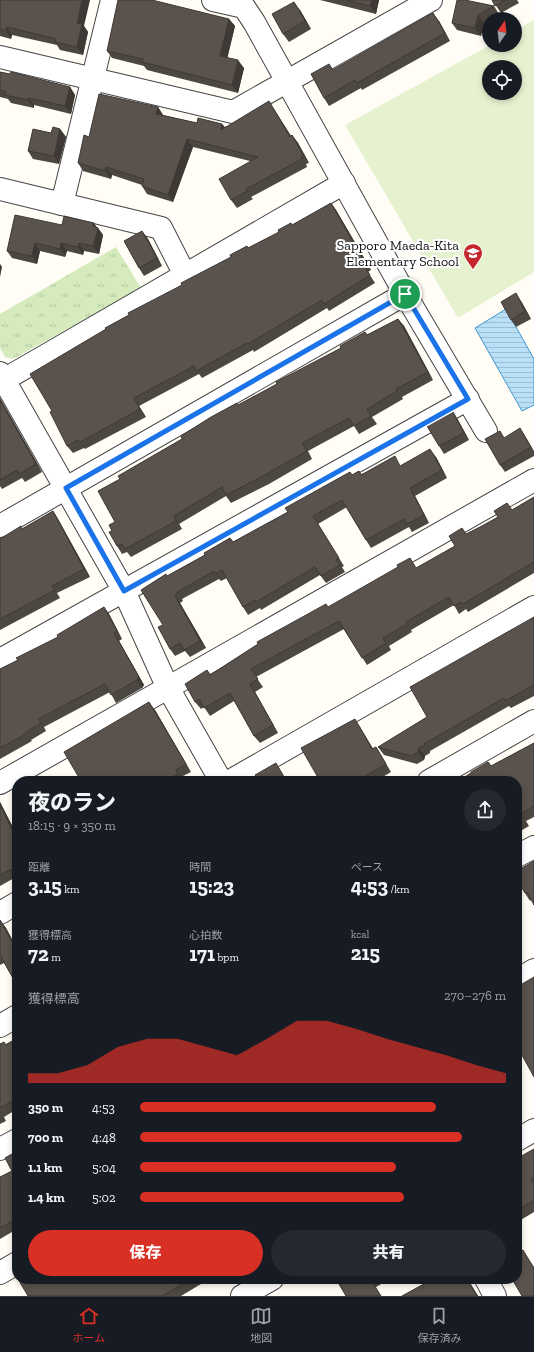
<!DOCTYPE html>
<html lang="ja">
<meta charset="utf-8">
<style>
body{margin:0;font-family:"Zilla Slab","Noto Sans JP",serif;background:#242831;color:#f1f3f6;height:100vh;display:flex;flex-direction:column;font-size:15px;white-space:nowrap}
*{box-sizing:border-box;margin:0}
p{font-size:13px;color:#9ea1a6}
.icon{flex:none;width:22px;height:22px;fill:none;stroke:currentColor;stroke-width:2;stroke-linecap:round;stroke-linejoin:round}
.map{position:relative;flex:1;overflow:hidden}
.sheet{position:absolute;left:12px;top:776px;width:510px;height:508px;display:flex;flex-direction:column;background:#171b24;border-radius:16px;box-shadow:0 2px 6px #0003}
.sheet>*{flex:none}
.needle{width:26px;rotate:14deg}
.buttons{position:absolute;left:482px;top:12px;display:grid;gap:8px}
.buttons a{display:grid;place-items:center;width:40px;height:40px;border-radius:50%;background:#171b24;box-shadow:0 2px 6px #0003;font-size:20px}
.pin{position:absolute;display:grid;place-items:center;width:34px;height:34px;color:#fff;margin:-17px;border:2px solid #fff;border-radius:50%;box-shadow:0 1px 4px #0007}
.round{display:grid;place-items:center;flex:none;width:42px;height:42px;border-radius:21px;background:#242831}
.headline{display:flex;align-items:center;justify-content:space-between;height:68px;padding:0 16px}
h1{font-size:22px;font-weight:800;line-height:30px}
.stats{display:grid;grid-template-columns:repeat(3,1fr);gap:6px;height:68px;padding:4px 16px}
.stats div{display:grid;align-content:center}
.stats b{font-size:20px;font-weight:800}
.stats small{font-size:11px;font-weight:400}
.stats p{font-size:11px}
.chart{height:112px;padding:8px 16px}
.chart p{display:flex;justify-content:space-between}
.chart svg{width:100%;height:72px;margin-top:4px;fill:#d93025;opacity:.7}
.button{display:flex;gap:8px;margin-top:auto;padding:8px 16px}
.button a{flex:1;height:46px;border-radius:24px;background:#d93025;color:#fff;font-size:16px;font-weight:800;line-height:46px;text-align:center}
.button a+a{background:#242831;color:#f1f3f6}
ul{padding:0 16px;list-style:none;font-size:13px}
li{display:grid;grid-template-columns:64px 48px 1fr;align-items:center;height:30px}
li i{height:10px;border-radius:5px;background:#d93025}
.tab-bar{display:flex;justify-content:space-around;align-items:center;height:56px;border-top:1px solid #363941;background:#171b24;font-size:11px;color:#9ea1a6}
.tab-bar a{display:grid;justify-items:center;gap:2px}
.tab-bar .active{color:#d93025}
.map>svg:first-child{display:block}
.grass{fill:url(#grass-tufts)}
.pitch{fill:#e6f2cf;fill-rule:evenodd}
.water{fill:url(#water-rules);stroke:#3f96cf}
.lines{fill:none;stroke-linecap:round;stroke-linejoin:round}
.minor-casing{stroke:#444;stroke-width:24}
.minor{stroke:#fff;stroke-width:22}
.wall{fill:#4d4742}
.shaded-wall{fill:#3f3936}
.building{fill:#5a524d;stroke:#3f3936}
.route-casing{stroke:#fff;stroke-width:8}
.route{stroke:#1a73e8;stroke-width:5}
.labels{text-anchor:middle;stroke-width:4;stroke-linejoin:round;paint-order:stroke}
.poi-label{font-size:14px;fill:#111;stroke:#fff;text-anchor:end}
</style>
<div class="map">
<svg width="534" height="1296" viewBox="0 0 534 1296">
<defs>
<pattern id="grass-tufts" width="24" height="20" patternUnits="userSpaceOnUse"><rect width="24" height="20" fill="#d5ebbd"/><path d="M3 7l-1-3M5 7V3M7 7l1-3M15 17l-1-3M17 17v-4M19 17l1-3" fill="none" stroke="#b6c8a1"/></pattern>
<pattern id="water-rules" width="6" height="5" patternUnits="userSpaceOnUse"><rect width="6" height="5" fill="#b9e0f7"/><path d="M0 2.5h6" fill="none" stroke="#9ebfd3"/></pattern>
</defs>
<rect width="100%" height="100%" fill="#fffdf5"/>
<path class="grass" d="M 116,247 L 141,288 L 13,359 L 5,357 L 0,348 L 0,314 Z"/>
<path class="pitch" d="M 534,20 L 534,272 L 458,318 L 345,125 L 490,45 L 515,45 L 515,31 ZM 489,67 L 515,67 L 515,93 L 489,93 Z"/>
<path class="water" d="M 506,309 L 534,359 L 534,405 L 522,411 L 475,328 Z"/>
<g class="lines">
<defs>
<g id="minor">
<path d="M 213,0 L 244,7 L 254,22 L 405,294 L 486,431"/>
<path d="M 0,57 L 233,112 L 431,0"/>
<path d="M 0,189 L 161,228 L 185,275"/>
<path d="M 62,204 L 112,0"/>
<path d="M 0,373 L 124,591 L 167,686 L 221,781"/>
<path d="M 0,382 L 344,183"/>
<path d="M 0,526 L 405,294"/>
<path d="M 0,660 L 468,399"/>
<path d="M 230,781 L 534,607"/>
<path d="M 429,781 L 534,721"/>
<path d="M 0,783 L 534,480"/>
<path d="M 517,856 L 534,847"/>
<path d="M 0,913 L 17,903"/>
<path d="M 517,980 L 534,970"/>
<path d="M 0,1026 L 17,1016"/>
<path d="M 517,1140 L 534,1130"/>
<path d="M 0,1149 L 17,1140"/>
<path d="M 0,1273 L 17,1263"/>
<path d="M 486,1279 L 495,1296"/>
<path d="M 242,1296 L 272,1279"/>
</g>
</defs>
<use href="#minor" class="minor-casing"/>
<use href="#minor" class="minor"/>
</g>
<g class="wall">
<path d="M 0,0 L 84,26 L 88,32 L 83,55 L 60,50 L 57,45 L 12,35 L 11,39 L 0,36 Z"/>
<path d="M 320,0 L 379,0 L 376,14 Z"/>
<path d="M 492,0 L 517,0 L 519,3 L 501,13 Z"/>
<path d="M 494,6 L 499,14 L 490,19 L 489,19 L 489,20 L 484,23 L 481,36 L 457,30 L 452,23 Z"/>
<path d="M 300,10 L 311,29 L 289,42 L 283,34 Z"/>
<path d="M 229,19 L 235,26 L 227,58 L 244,68 L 238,93 L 147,70 L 144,66 L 112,58 L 107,51 Z"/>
<path d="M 439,21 L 450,41 L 362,90 L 361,88 L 329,106 L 324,98 L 334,70 Z"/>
<path d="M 0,72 L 70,87 L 75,95 L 71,114 L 34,105 L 34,108 L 11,103 L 8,99 L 0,97 Z"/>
<path d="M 158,107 L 163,115 L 197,123 L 222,124 L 225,127 L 274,109 L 291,136 L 292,135 L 298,143 L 309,163 L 306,164 L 307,167 L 251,197 L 253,199 L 237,208 L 231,200 L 250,161 L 193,147 L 173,202 L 147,194 L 142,186 L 142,185 L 112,175 L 111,179 L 83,171 L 78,163 L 89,137 Z"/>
<path d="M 60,129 L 66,137 L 59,164 L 33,159 L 28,151 L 51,133 Z"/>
<path d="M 331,203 L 336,210 L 371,270 L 368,272 L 375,283 L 329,311 L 327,308 L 254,352 L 253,350 L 202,378 L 199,374 L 139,406 L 146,417 L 85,449 L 84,448 L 73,453 L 67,446 L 52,411 L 106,329 L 129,315 L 182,285 L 248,248 L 293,225 Z"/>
<path d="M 62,225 L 98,228 L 103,235 L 99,254 L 84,251 L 83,255 L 67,251 L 65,257 L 40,251 L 37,264 L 12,258 L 7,251 Z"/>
<path d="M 142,231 L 148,239 L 162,266 L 144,276 L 139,268 Z"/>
<path d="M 521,301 L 531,319 L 516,327 L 511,320 Z"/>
<path d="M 398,319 L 404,326 L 433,380 L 402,397 L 403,399 L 372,417 L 377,424 L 359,434 L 354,426 L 308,451 L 312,459 L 269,484 L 231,503 L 226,496 L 179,524 L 182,529 L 131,557 L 127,552 L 122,554 L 117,546 L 112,531 L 115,522 L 120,479 L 182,439 L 238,405 L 277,384 L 341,348 L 365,332 L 367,335 Z"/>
<path d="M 0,398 L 42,472 L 25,482 L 22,478 L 2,489 L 0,486 Z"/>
<path d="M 453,412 L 458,420 L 469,440 L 444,454 L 439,446 Z"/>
<path d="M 520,428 L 525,436 L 534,451 L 534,456 L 505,472 L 500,465 Z"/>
<path d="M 436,457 L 447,478 L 415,496 L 429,523 L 412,532 L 409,527 L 371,548 L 366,540 L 347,507 L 318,524 L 344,566 L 342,567 L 345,572 L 326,583 L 320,575 L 261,610 L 260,608 L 248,615 L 243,607 L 227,578 L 221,581 L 219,579 L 182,599 L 183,601 L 180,603 L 206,648 L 190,657 L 185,651 L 175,656 L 170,649 L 163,625 L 167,576 L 205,555 L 230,538 L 233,542 L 288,512 L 359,471 L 361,474 L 401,466 Z"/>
<path d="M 534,497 L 534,573 L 468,612 L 466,609 L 459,614 L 454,605 L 411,630 L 412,632 L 389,646 L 391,650 L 367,665 L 344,629 L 256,677 L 263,687 L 255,692 L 278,733 L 260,743 L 254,736 L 234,701 L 210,716 L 204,707 L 201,709 L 195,702 L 207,670 L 210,674 L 328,607 L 417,568 L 455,546 L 467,534 L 482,526 L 498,517 L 507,503 L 512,510 Z"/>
<path d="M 53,511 L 58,519 L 90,577 L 57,593 L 60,598 L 0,630 L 0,539 L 22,529 Z"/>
<path d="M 104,607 L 109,614 L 122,639 L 119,641 L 144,685 L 142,688 L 116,703 L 110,692 L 44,727 L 46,731 L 31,740 L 32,741 L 0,759 L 0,669 L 18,660 L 58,637 Z"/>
<path d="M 534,617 L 534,696 L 511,708 L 509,706 L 430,751 L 430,753 L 425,756 L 424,760 L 417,764 L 384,755 L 378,747 L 427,717 Z"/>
<path d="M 155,710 L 191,772 L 181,777 L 183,781 L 81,781 Z"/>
<path d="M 360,727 L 373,749 L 376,747 L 381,755 L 391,772 L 376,781 L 320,781 Z"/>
<path d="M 534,743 L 534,817 L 526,821 L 529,826 L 517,833 L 517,781 L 471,773 L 488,762 L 491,766 Z"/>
<path d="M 0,802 L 15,831 L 17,830 L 17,879 L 16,877 L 0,886 Z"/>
<path d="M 534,861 L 531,900 L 530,901 L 525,893 Z"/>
<path d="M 0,920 L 6,928 L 17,949 L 17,984 L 4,963 L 0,965 Z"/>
<path d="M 17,1038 L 17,1109 L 4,1117 L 6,1121 L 0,1124 L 0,1044 L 6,1044 Z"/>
<path d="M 534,1149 L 534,1212 L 519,1221 L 517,1219 L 517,1155 L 519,1158 Z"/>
<path d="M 17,1151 L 17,1229 L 0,1239 L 0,1177 L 12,1171 Z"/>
<path d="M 52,1279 L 54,1284 L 62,1279 L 198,1279 L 201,1284 L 181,1296 L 28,1296 Z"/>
<path d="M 336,1279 L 390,1279 L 376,1287 Z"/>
<path d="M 433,1279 L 470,1279 L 472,1282 L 470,1283 L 478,1296 L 402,1296 Z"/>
</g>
<g class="shaded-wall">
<path d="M 82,0 L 90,0 L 84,26 L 88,32 L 83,55 L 77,47 L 77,23 Z"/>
<path d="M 372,0 L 379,0 L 376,14 L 370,6 Z"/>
<path d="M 294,2 L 300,10 L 311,29 L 305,21 Z"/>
<path d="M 433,13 L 439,21 L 450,41 L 445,33 Z"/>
<path d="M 478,15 L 484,23 L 481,36 L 475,28 Z"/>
<path d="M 229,19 L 235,26 L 226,64 L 220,56 Z"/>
<path d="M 7,27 L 12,35 L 11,39 L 6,31 Z"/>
<path d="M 238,60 L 244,68 L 238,93 L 232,85 Z"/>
<path d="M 70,87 L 75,95 L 71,114 L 65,106 Z"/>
<path d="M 29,98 L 34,105 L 34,108 L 28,100 Z"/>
<path d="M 269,101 L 274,109 L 296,144 L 290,137 Z"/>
<path d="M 158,107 L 163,115 L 162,122 L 156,114 Z"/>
<path d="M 222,124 L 228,132 L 221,130 Z"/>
<path d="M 60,129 L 66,137 L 59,164 L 54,156 Z"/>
<path d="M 292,135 L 298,143 L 309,163 L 303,155 Z"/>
<path d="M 187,139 L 193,147 L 173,202 L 168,195 Z"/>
<path d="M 106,167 L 112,175 L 111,179 L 105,171 Z"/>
<path d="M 331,203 L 336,210 L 371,270 L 365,263 Z"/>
<path d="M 94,223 L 98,229 L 98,228 L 103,235 L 99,254 L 93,246 L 93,226 Z"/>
<path d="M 142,231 L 148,239 L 162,266 L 157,258 Z"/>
<path d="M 35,243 L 40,251 L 37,264 L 32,256 Z"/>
<path d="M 61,243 L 67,251 L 65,257 L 60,249 Z"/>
<path d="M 79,243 L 84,251 L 83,255 L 78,247 Z"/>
<path d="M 0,264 L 2,267 L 0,277 Z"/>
<path d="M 516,293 L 521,301 L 531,319 L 525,311 Z"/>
<path d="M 398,319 L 404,326 L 433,380 L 428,372 Z"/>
<path d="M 0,398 L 42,472 L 36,464 L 0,400 Z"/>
<path d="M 134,398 L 139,406 L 146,417 L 140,409 Z"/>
<path d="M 453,412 L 458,420 L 469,440 L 464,433 Z"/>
<path d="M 430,449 L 436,457 L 447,478 L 442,470 Z"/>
<path d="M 410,488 L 415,496 L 429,523 L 424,515 Z"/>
<path d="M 53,511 L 58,519 L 90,577 L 84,569 Z"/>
<path d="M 174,516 L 179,524 L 182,529 L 176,521 Z"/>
<path d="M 175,596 L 180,603 L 206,648 L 200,641 Z"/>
<path d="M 104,607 L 109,614 L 122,639 L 117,631 Z"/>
<path d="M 114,633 L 119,641 L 144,685 L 142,688 L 137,680 Z"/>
<path d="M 250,684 L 255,692 L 278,733 L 273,725 Z"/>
<path d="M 149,702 L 155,710 L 191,772 L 186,764 Z"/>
<path d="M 355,719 L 360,727 L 378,757 L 372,749 Z"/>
<path d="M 419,748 L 425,756 L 424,760 L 418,752 Z"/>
<path d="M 276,763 L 281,771 L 287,781 L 286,781 Z"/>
<path d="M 0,802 L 17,836 L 13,832 L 0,805 Z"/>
<path d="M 0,920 L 6,928 L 17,949 L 17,951 Z"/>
<path d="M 523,1250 L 534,1267 L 534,1269 Z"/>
<path d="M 467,1279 L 470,1283 L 478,1296 L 477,1296 Z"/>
</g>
<g class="building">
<path d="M 0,0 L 82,0 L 77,23 L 82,24 L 77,47 L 55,42 L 56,39 L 7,27 L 6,31 L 0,29 Z"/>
<path d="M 118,0 L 152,0 L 229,19 L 220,56 L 238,60 L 232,85 L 142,62 L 143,59 L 107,51 Z"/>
<path d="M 346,0 L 372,0 L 370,6 Z"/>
<path d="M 457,0 L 465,0 L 494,6 L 478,15 L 475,28 L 452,23 Z"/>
<path d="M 492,0 L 505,0 L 495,6 Z"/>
<path d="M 294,2 L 305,21 L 283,34 L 272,14 Z"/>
<path d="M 433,13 L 445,33 L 357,83 L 355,80 L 324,98 L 311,74 L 329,64 L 333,70 Z"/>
<path d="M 0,72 L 10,74 L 11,72 L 70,87 L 65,106 L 29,98 L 28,100 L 5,95 L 6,92 L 0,90 Z"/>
<path d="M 99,94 L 158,107 L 156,114 L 197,123 L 198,118 L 222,124 L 221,130 L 269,101 L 290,137 L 292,135 L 303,155 L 301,157 L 302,159 L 246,189 L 247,191 L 231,200 L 219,179 L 258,157 L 187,139 L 168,195 L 142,186 L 144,179 L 106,167 L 105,171 L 78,163 L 84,135 L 89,137 Z"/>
<path d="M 53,127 L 60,129 L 54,156 L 28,151 L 33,129 L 51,133 Z"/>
<path d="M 331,203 L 365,263 L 363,264 L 370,275 L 324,304 L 322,300 L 248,344 L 247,343 L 196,371 L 194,366 L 134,398 L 140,409 L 80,442 L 78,440 L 67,446 L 50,412 L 52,411 L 30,374 L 106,329 L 105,328 L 129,315 L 128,313 L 182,285 L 181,283 L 231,257 L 230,255 L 247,246 L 248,248 L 279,232 L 278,230 L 291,223 L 292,225 Z"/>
<path d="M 15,215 L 62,225 L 64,216 L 94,223 L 93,226 L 98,228 L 93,246 L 79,243 L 78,247 L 61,243 L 60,249 L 35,243 L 32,256 L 7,251 Z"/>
<path d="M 142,231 L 157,258 L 139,268 L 124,241 Z"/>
<path d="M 516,293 L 525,311 L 511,320 L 501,302 Z"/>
<path d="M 398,319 L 428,372 L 396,389 L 397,391 L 367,409 L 371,416 L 354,426 L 349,418 L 302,443 L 307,451 L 263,476 L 226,495 L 222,487 L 174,516 L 176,521 L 125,549 L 122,544 L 117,546 L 109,532 L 112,531 L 109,525 L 115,522 L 98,491 L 120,479 L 118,476 L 182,439 L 181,436 L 211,417 L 237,403 L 238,405 L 277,384 L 276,382 L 341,348 L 340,346 L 365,332 L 367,335 Z"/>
<path d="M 0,400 L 36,464 L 19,474 L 17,470 L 0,480 Z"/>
<path d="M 453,412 L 464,433 L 439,446 L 427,426 Z"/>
<path d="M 520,428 L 531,447 L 500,465 L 485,439 L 500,431 L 504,438 Z"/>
<path d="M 430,449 L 442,470 L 410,488 L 424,515 L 407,524 L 404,519 L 366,540 L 342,500 L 313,516 L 339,558 L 336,560 L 340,565 L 321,576 L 315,567 L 256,602 L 255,600 L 243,607 L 222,570 L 216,574 L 214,571 L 177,592 L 178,594 L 175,596 L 200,641 L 184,650 L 180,643 L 170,649 L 158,627 L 163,625 L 141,590 L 166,574 L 167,576 L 205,555 L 204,553 L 230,538 L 233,542 L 288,512 L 285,508 L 350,472 L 352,475 L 359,471 L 361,475 L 395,456 L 400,466 Z"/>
<path d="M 534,497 L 534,562 L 463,604 L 461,602 L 454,606 L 449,597 L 406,622 L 407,624 L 383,638 L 386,643 L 362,658 L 339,621 L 251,669 L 258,679 L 250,684 L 273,725 L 254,736 L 230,693 L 204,708 L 199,699 L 195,702 L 185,684 L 207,670 L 210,675 L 258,644 L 257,642 L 326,604 L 328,607 L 398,567 L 397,565 L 410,558 L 416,568 L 455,546 L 449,536 L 462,528 L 466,534 L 482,526 L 498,517 L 494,511 L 507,503 L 512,510 Z"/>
<path d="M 53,511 L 84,569 L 52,586 L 55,590 L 0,619 L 0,539 L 21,526 L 22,529 Z"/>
<path d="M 104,607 L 117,631 L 114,633 L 139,677 L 137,680 L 111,695 L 105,684 L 38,719 L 41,723 L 26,732 L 26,734 L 0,748 L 0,669 L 18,660 L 16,658 L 58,637 L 57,635 Z"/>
<path d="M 534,617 L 534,685 L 505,701 L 504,698 L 424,744 L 425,745 L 419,748 L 418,752 L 412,756 L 378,747 L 427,717 L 410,687 Z"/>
<path d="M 149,702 L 186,764 L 176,770 L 178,774 L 166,781 L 165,781 L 163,779 L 160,781 L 81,781 L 64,752 Z"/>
<path d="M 355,719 L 372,749 L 376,747 L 386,764 L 359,780 L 360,781 L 320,781 L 301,748 Z"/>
<path d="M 534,743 L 534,806 L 520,814 L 523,818 L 517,822 L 517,781 L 458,781 L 471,773 L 471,772 L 488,762 L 491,766 Z"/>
<path d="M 276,763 L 286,781 L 259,781 L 255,775 Z"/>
<path d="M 0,805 L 13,832 L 17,830 L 17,870 L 12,873 L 11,869 L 0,875 Z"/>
<path d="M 534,861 L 534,905 L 527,892 L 525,893 L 517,880 L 517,871 Z"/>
<path d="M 0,920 L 17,951 L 17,978 L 14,980 L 0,955 Z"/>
<path d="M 534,977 L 534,1077 L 517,1046 L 517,997 L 519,996 L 517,993 L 517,987 Z"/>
<path d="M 17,1038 L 17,1098 L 0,1108 L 0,1044 L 4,1042 L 6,1045 Z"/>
<path d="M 534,1149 L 534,1177 L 531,1179 L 534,1184 L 534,1200 L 517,1211 L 517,1156 L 518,1158 Z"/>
<path d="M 17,1151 L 17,1220 L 17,1219 L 0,1228 L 0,1177 L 12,1171 L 5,1158 Z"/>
<path d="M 523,1250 L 534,1269 L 534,1295 L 533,1296 L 522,1296 L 512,1279 L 517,1279 L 517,1254 Z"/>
<path d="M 17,1271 L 17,1277 L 14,1272 Z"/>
<path d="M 18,1279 L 51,1279 L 54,1284 L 62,1279 L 191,1279 L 162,1296 L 28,1296 Z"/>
<path d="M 336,1279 L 372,1279 L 371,1280 L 381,1296 L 346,1296 Z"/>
<path d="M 433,1279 L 467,1279 L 477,1296 L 402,1296 Z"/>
</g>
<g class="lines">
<defs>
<path id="route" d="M 405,294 L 468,399 L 124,591 L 66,488 Z"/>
</defs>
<use href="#route" class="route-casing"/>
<use href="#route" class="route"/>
</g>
<defs>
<symbol id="school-pin" viewBox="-11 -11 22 30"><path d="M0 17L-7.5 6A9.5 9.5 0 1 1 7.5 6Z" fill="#c4262e" stroke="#fff"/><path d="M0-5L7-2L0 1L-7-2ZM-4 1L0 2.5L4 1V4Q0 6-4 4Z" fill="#fff"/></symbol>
</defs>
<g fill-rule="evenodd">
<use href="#school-pin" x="462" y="242" width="22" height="30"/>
</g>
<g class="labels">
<g class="poi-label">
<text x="459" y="250">Sapporo Maeda-Kita<tspan x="459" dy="16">Elementary School</tspan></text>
</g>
</g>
</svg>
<div class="buttons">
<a><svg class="needle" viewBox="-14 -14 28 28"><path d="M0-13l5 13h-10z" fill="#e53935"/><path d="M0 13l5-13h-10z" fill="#9ea1a6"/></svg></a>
<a><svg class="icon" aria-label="locate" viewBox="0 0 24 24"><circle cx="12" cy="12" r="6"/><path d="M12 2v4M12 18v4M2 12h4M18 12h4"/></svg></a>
</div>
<div class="pin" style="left:405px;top:294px;background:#1e9e55"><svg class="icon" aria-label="arrive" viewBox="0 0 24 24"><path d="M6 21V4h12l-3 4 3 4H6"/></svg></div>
<section class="sheet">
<div class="headline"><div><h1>夜のラン</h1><p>18:15 · 9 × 350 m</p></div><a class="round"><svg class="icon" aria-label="share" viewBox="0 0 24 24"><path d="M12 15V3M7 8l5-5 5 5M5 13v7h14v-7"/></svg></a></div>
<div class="stats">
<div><p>距離</p><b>3.15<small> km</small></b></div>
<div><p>時間</p><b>15:23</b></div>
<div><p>ペース</p><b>4:53<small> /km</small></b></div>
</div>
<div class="stats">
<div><p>獲得標高</p><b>72<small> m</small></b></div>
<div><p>心拍数</p><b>171<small> bpm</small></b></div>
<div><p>kcal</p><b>215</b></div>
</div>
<div class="chart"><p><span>獲得標高</span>270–276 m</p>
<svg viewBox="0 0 160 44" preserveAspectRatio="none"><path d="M0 44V38L10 38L20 33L30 22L40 17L50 17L60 22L70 27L80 17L90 6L100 6L110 11L120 17L130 22L140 27L150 33L160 38V44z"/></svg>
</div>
<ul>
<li><b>350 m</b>4:53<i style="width:81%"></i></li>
<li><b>700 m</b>4:48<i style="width:88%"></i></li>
<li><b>1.1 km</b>5:04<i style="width:70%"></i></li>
<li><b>1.4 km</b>5:02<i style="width:72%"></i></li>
</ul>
<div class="button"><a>保存</a><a>共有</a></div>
</section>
</div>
<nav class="tab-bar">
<a class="active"><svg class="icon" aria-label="home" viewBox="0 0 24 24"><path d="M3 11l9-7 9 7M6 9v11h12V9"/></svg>ホーム</a>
<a><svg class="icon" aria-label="map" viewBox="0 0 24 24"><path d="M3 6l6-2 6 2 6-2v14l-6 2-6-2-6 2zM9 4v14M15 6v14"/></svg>地図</a>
<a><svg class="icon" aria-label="saved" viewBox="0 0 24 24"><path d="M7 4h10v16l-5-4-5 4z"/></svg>保存済み</a>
</nav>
